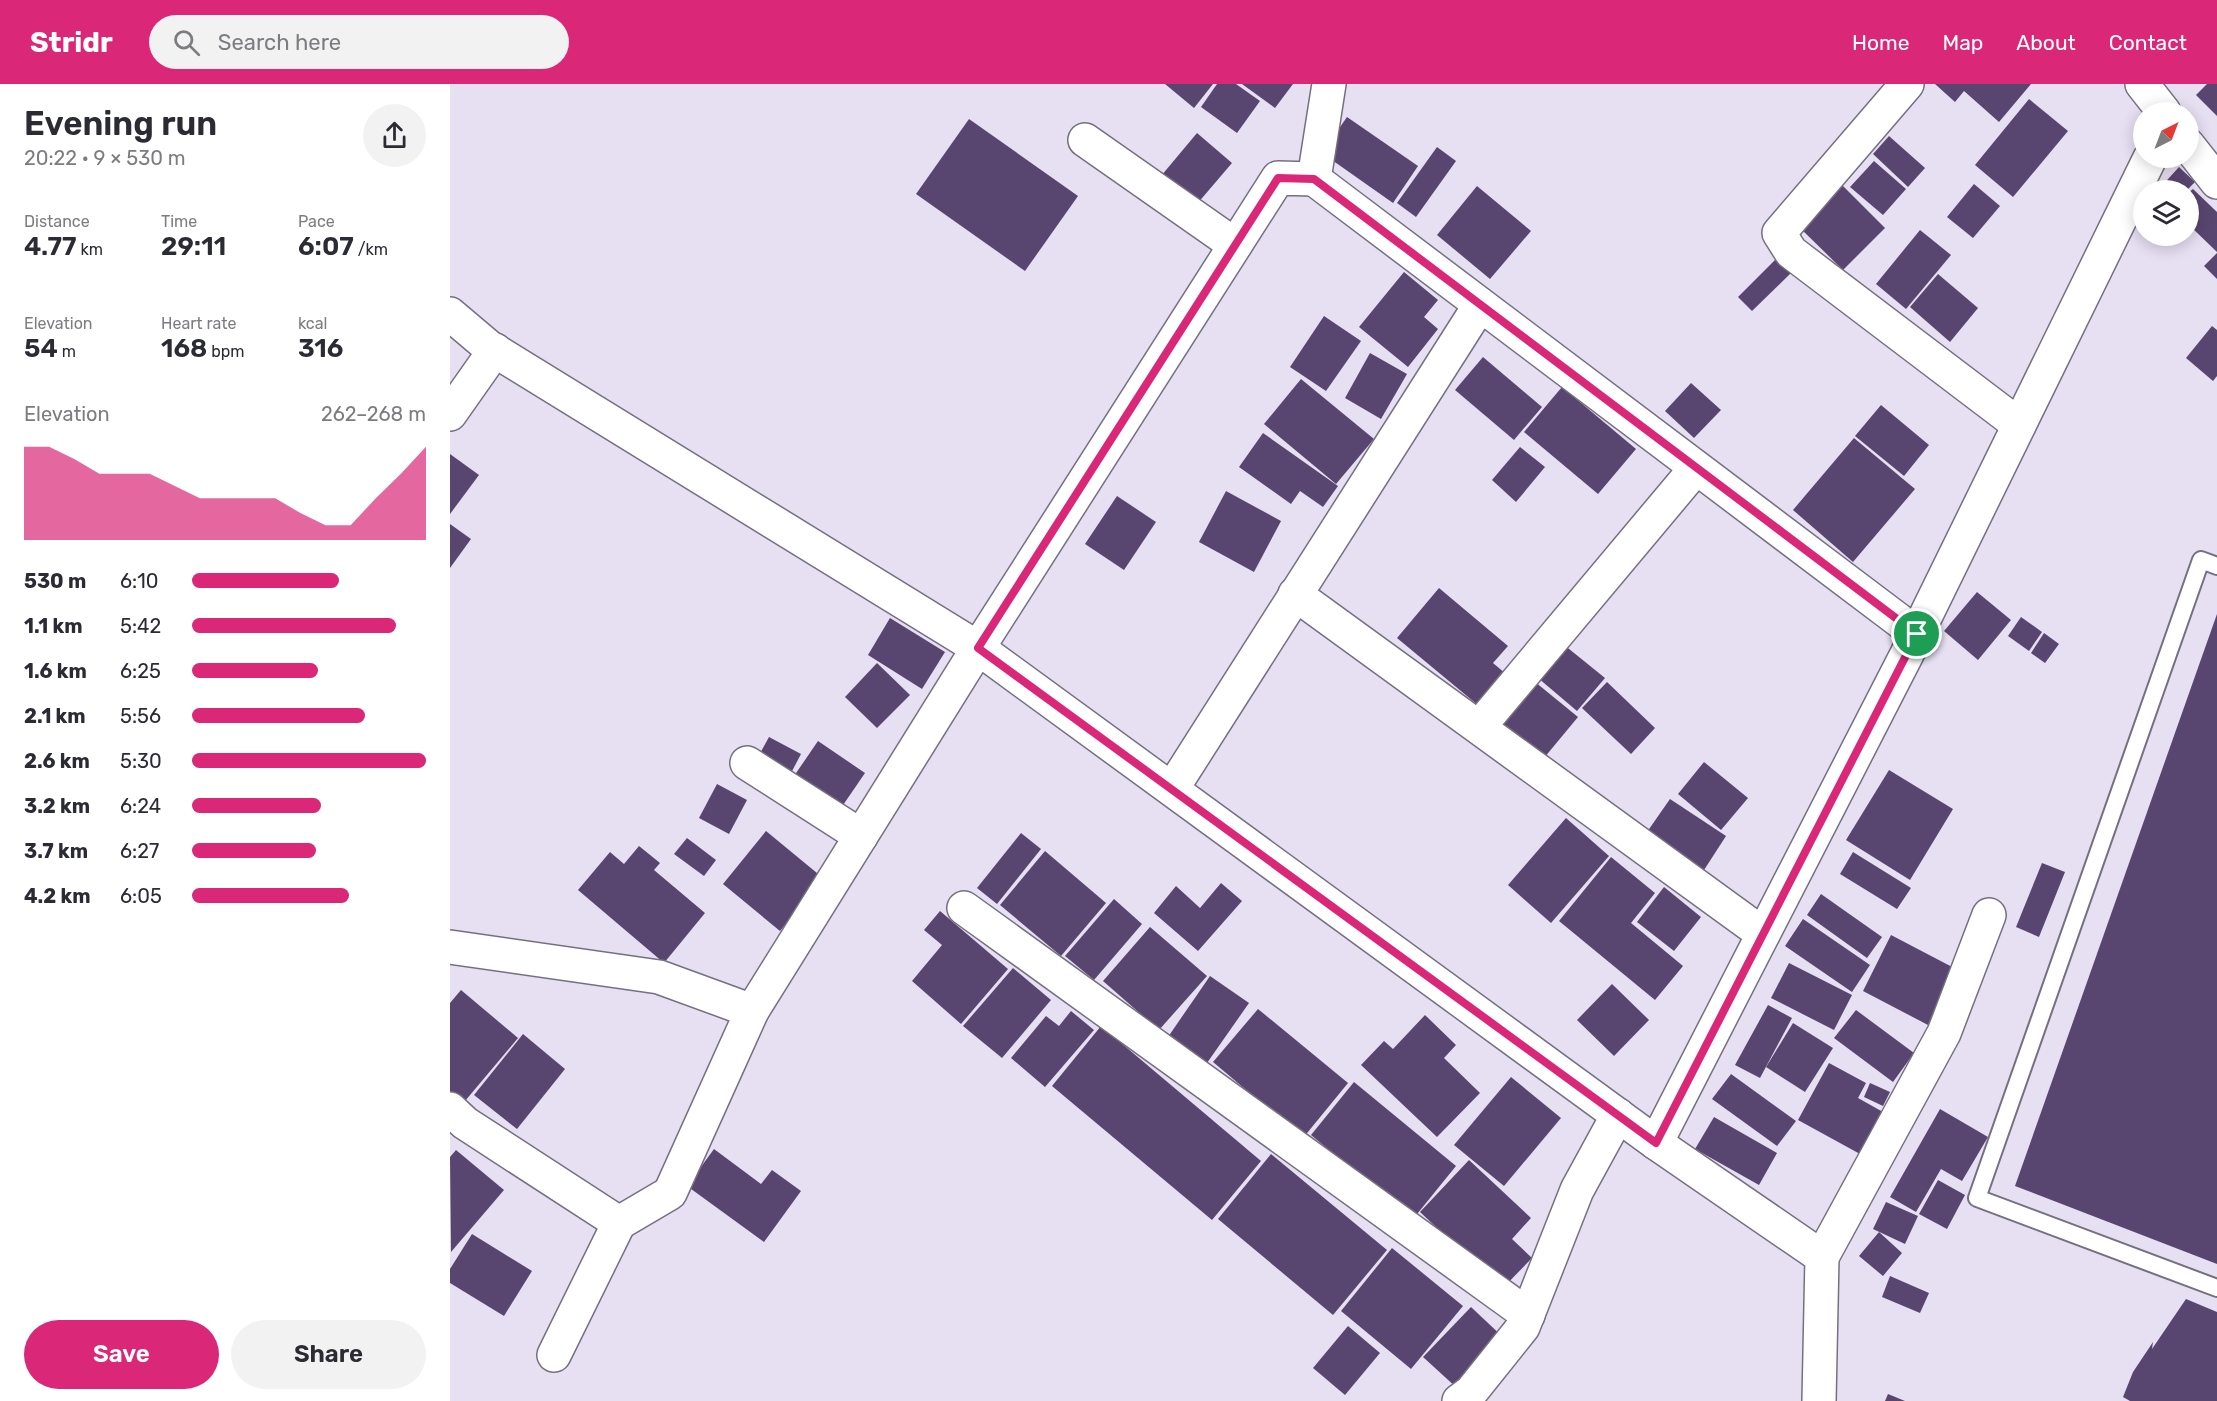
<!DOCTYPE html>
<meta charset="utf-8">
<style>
body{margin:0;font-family:Rubik,sans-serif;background:#f2f2f3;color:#2b2b33;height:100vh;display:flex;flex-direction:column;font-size:22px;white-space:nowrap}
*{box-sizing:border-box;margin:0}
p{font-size:20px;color:#7c7c81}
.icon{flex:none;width:33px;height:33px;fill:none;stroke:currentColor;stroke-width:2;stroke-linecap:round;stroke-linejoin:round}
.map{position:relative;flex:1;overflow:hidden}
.sheet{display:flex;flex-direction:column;background:#fff;width:450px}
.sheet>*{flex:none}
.needle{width:39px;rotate:42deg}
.controls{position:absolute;left:1683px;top:18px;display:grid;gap:12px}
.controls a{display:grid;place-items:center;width:66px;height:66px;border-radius:50%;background:#fff;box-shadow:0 3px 15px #0003;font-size:30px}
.pin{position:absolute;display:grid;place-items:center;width:51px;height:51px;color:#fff;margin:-26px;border:3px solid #fff;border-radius:50%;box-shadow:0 2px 6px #0007}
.round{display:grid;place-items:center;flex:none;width:63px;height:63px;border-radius:32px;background:#f2f2f3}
.head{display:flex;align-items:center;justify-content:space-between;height:102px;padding:0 24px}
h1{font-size:33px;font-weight:600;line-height:45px}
.figures{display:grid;grid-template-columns:repeat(3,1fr);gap:9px;height:102px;padding:6px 24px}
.figures div{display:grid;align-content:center}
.figures b{font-size:26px;font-weight:600}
.figures small{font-size:16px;font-weight:400}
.figures p{font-size:16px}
.chart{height:168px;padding:12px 24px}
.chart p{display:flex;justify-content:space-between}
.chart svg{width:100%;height:108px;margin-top:6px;fill:#db2777;opacity:.7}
.button{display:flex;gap:12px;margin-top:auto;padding:12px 24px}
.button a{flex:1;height:69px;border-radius:36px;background:#db2777;color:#fff;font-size:24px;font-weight:600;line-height:69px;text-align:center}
.button a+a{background:#f2f2f3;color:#2b2b33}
ul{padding:0 24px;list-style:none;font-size:20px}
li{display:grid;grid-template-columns:96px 72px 1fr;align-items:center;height:45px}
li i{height:15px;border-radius:8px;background:#db2777}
header{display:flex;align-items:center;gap:36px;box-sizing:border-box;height:84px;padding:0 30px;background:#db2777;color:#fff}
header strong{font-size:28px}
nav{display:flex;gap:33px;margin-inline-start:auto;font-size:21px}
.search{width:420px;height:54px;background:#f2f2f3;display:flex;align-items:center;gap:15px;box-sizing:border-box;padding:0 21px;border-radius:33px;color:#7c7c81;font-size:22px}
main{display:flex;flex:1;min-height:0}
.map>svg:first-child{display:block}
.building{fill:#594670}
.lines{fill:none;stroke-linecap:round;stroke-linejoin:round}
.lane-casing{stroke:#766f80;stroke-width:20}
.street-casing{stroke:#766f80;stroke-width:36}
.secondary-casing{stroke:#766f80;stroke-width:36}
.lane{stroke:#fff;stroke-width:16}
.street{stroke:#fff;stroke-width:33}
.secondary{stroke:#fff;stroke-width:33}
.route-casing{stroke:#fff;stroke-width:12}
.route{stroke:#db2777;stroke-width:8}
</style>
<header>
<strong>Stridr</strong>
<div class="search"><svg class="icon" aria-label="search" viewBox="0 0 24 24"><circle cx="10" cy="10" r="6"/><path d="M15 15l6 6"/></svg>Search here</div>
<nav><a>Home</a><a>Map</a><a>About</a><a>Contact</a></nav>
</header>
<main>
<section class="sheet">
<div class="head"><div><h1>Evening run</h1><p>20:22 · 9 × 530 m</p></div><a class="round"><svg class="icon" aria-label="share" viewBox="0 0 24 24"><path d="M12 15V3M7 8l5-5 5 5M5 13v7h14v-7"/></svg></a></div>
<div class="figures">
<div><p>Distance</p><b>4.77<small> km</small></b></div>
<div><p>Time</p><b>29:11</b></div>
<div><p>Pace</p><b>6:07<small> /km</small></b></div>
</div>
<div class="figures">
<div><p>Elevation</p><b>54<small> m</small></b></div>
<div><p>Heart rate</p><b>168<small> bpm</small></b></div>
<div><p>kcal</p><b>316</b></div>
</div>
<div class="chart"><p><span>Elevation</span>262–268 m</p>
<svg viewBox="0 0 160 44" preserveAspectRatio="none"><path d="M0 44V6L10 6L20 11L30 17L40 17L50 17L60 22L70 27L80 27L90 27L100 27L110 33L120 38L130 38L140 27L150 17L160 6V44z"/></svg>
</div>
<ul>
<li><b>530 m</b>6:10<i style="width:63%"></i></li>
<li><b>1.1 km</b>5:42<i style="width:87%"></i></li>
<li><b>1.6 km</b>6:25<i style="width:54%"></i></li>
<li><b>2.1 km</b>5:56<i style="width:74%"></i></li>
<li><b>2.6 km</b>5:30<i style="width:100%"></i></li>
<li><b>3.2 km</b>6:24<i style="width:55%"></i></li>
<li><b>3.7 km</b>6:27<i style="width:53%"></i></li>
<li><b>4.2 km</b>6:05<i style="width:67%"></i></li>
</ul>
<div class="button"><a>Save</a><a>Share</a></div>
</section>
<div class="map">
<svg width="1767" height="1317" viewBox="0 0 1767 1317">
<rect width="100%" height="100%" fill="#e7dff2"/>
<g class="building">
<path d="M 715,0 L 763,0 L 744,24 Z"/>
<path d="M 767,0 L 786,0 L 810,17 L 787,49 L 751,23 Z"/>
<path d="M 792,0 L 843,0 L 825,24 Z"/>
<path d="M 1485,0 L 1581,0 L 1549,38 L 1514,7 L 1505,18 Z"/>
<path d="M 1757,0 L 1767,0 L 1767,32 L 1746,11 Z"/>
<path d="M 1579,15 L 1618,47 L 1563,113 L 1525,81 Z"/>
<path d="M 897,33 L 968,82 L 943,119 L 872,69 Z"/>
<path d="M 519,35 L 628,112 L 575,187 L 466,110 Z"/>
<path d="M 747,49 L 782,79 L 741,127 L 706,98 Z"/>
<path d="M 1439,52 L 1475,84 L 1458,103 L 1423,70 Z"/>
<path d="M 987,63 L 1006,77 L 966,133 L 947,119 Z"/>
<path d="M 1424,77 L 1456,105 L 1433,131 L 1400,103 Z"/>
<path d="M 1729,83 L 1745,98 L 1737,106 L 1708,106 Z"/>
<path d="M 1389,98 L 1435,144 L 1393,186 L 1347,141 Z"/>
<path d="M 1524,100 L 1550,122 L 1523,154 L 1497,133 Z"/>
<path d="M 1027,102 L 1081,147 L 1040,195 L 987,151 Z"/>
<path d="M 1743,105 L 1767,128 L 1767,168 L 1738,140 L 1738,109 Z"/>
<path d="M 1470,146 L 1501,171 L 1456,225 L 1426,200 Z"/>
<path d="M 1767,169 L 1767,195 L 1754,182 Z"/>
<path d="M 1327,174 L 1342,188 L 1302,227 L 1288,213 Z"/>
<path d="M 954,188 L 988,216 L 974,233 L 988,245 L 958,283 L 909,243 Z"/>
<path d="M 1488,190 L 1528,224 L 1500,258 L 1460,223 Z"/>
<path d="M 874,232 L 911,257 L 876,307 L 840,283 Z"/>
<path d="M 1762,242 L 1767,246 L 1767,292 L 1763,297 L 1736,274 Z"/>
<path d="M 920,269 L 957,290 L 931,335 L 895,314 Z"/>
<path d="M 1033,273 L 1092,323 L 1064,356 L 1005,306 Z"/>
<path d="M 851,295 L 924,355 L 886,400 L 814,340 Z"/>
<path d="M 1241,299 L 1271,326 L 1244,354 L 1215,327 Z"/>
<path d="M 1112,303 L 1186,365 L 1148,410 L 1074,348 Z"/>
<path d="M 1431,321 L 1479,361 L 1454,392 L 1405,352 Z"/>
<path d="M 813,349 L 888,402 L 873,423 L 850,407 L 841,420 L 789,383 Z"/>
<path d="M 1404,354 L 1465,405 L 1403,478 L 1343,426 Z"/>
<path d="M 1070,363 L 1095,383 L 1066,418 L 1042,396 Z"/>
<path d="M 0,370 L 29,391 L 0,430 Z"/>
<path d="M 776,407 L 831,437 L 804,488 L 749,458 Z"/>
<path d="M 667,412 L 706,438 L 674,486 L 635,460 Z"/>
<path d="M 0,440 L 21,455 L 0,484 Z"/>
<path d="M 989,504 L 1058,562 L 1043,579 L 1056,590 L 1029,622 L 947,554 Z"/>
<path d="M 1527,508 L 1561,536 L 1528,576 L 1494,547 Z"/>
<path d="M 1767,530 L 1767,1180 L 1565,1102 Z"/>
<path d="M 1571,533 L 1592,548 L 1579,567 L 1558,552 Z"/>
<path d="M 440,534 L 495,568 L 472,605 L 418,571 Z"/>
<path d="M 1594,549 L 1609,560 L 1595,579 L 1581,569 Z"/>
<path d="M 1108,556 L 1155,594 L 1127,627 L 1081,588 Z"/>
<path d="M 427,579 L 460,611 L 427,644 L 395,613 Z"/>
<path d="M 1079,593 L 1128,633 L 1094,674 L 1046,634 Z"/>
<path d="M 1157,598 L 1205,644 L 1181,670 L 1132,624 Z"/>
<path d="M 319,653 L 351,670 L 340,691 L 308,673 Z"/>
<path d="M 368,657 L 415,689 L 389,727 L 342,695 Z"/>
<path d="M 1254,678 L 1298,714 L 1271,746 L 1228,710 Z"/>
<path d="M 1439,686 L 1503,725 L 1460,796 L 1396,756 Z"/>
<path d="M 267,700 L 297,716 L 279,750 L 249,734 Z"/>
<path d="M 1220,715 L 1276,752 L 1254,786 L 1197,748 Z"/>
<path d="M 1116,734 L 1159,772 L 1101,839 L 1058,801 Z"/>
<path d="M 316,747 L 373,794 L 330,847 L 273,800 Z"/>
<path d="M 571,749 L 591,765 L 547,820 L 527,804 Z"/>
<path d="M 237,754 L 266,776 L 254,792 L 224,770 Z"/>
<path d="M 189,762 L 210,779 L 204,786 L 255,829 L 214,879 L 128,806 L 160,768 L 174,780 Z"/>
<path d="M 595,767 L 656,819 L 611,872 L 550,821 Z"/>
<path d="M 1403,768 L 1461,804 L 1447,825 L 1390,790 Z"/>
<path d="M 1161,773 L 1205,809 L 1181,839 L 1233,882 L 1205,916 L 1109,837 Z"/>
<path d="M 1592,779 L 1615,788 L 1589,853 L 1566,843 Z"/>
<path d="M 771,799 L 792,817 L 748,867 L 704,829 L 726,802 L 750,824 Z"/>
<path d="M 1214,803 L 1251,833 L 1224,867 L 1187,838 Z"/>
<path d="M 1371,810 L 1432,853 L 1417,874 L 1357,831 Z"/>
<path d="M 664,815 L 692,840 L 644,896 L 615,872 Z"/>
<path d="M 490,827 L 558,885 L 511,940 L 462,897 L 492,861 L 474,846 Z"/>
<path d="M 1353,835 L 1420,881 L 1402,908 L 1335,862 Z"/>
<path d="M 700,843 L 757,892 L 709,946 L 653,897 Z"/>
<path d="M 1441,851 L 1506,885 L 1478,941 L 1413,907 Z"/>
<path d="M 1339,879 L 1402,911 L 1384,946 L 1321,914 Z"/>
<path d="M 563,884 L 601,916 L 552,974 L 513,942 Z"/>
<path d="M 760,892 L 799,919 L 757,979 L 718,953 Z"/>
<path d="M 1162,900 L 1199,936 L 1164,972 L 1127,936 Z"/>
<path d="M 11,906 L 68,954 L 10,1023 L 0,1015 L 0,919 Z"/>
<path d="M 1318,921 L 1342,934 L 1310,994 L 1285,981 Z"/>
<path d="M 808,925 L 898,999 L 853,1054 L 763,978 Z"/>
<path d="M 1406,926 L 1464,969 L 1443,998 L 1384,954 Z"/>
<path d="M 621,927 L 644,946 L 595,1003 L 561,974 L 596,932 L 609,942 Z"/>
<path d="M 975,931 L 1006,961 L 994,974 L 1030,1009 L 987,1053 L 911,981 L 934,957 L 943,965 Z"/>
<path d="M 1343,939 L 1383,964 L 1355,1008 L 1316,983 Z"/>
<path d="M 651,942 L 811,1077 L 762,1136 L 602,1002 Z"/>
<path d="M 73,950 L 115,985 L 67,1045 L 24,1011 Z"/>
<path d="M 1379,979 L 1416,999 L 1408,1014 L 1433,1028 L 1410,1070 L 1348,1036 Z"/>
<path d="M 1281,990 L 1346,1037 L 1327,1062 L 1262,1015 Z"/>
<path d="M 1061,993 L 1111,1034 L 1054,1102 L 1004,1061 Z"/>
<path d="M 904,998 L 1006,1082 L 963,1135 L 861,1051 Z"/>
<path d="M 1420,999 L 1440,1008 L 1433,1022 L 1414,1013 Z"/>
<path d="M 1490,1025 L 1538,1053 L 1512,1097 L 1491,1085 L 1466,1128 L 1440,1113 Z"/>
<path d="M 1264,1033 L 1327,1069 L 1309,1101 L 1245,1065 Z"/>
<path d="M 264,1065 L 311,1100 L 322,1086 L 351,1107 L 314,1158 L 237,1102 Z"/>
<path d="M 6,1066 L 54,1106 L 1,1168 L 0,1073 Z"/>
<path d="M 821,1070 L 937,1166 L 883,1231 L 768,1135 Z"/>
<path d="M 1019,1076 L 1081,1134 L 1062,1155 L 1082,1174 L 1052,1205 L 970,1128 Z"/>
<path d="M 1488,1096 L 1515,1111 L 1497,1145 L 1469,1130 Z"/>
<path d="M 1436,1118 L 1468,1132 L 1455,1160 L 1423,1145 Z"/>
<path d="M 1429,1148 L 1452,1169 L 1433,1192 L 1409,1172 Z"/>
<path d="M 22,1150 L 82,1187 L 54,1232 L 0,1199 L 0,1185 Z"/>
<path d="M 942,1164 L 1013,1222 L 961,1285 L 891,1227 Z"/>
<path d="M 1440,1192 L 1479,1209 L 1470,1229 L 1432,1213 Z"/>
<path d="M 1736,1215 L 1767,1228 L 1767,1317 L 1680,1317 L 1673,1313 L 1683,1288 L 1703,1258 L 1702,1265 Z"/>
<path d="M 1021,1223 L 1055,1255 L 1008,1305 L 973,1273 Z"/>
<path d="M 898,1242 L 930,1269 L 895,1311 L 863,1284 Z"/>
<path d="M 1438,1310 L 1455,1317 L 1435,1317 Z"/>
</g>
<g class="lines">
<defs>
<path id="lane" d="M 1767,482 L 1751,476 L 1527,1114 L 1767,1204"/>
<g id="street">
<path d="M 1457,0 L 1329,149 L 1341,168 L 1569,341"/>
<path d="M 635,56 L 785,161"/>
<path d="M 864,95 L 1467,550"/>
<path d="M 0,230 L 39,263 L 528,564 L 828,94 L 864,95 L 879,0"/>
<path d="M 0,330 L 45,266"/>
<path d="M 845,510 L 1313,850"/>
<path d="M 1029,643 L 1246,384"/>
<path d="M 297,679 L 411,752"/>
<path d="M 722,705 L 1030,221"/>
<path d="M 514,824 L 1078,1231"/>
<path d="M 0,863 L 209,893 L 302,927"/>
<path d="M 0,1025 L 15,1039 L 169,1139 L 220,1109 L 302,927 L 528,564 L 1206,1059"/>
<path d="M 1372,1173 L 1494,949 L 1539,831"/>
<path d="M 104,1271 L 169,1139"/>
<path d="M 1009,1317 L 1021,1308 L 1073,1243 L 1127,1106 L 1168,1031"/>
<path d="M 1369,1317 L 1372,1173 L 1206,1059 L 1457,570 L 1700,74"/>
</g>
<g id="secondary">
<path d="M 1692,0 L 1714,28"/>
<path d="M 1738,61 L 1767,98"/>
</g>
</defs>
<use href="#lane" class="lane-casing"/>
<use href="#street" class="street-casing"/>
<use href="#secondary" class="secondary-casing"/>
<use href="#lane" class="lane"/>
<use href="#street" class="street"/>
<use href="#secondary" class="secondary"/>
</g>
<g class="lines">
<defs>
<path id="route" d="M 828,94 L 864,95 L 1467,550 L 1206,1059 L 528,564 Z"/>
</defs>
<use href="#route" class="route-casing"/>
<use href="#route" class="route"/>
</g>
</svg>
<div class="controls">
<a><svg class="needle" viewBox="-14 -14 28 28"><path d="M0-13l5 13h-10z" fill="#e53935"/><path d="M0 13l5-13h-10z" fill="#7c7c81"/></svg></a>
<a><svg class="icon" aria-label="layers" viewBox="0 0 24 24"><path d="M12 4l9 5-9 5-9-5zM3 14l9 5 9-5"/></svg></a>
</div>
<div class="pin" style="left:1467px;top:550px;background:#1e9e55"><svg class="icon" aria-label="arrive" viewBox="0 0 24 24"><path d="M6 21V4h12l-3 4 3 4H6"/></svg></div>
</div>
</main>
